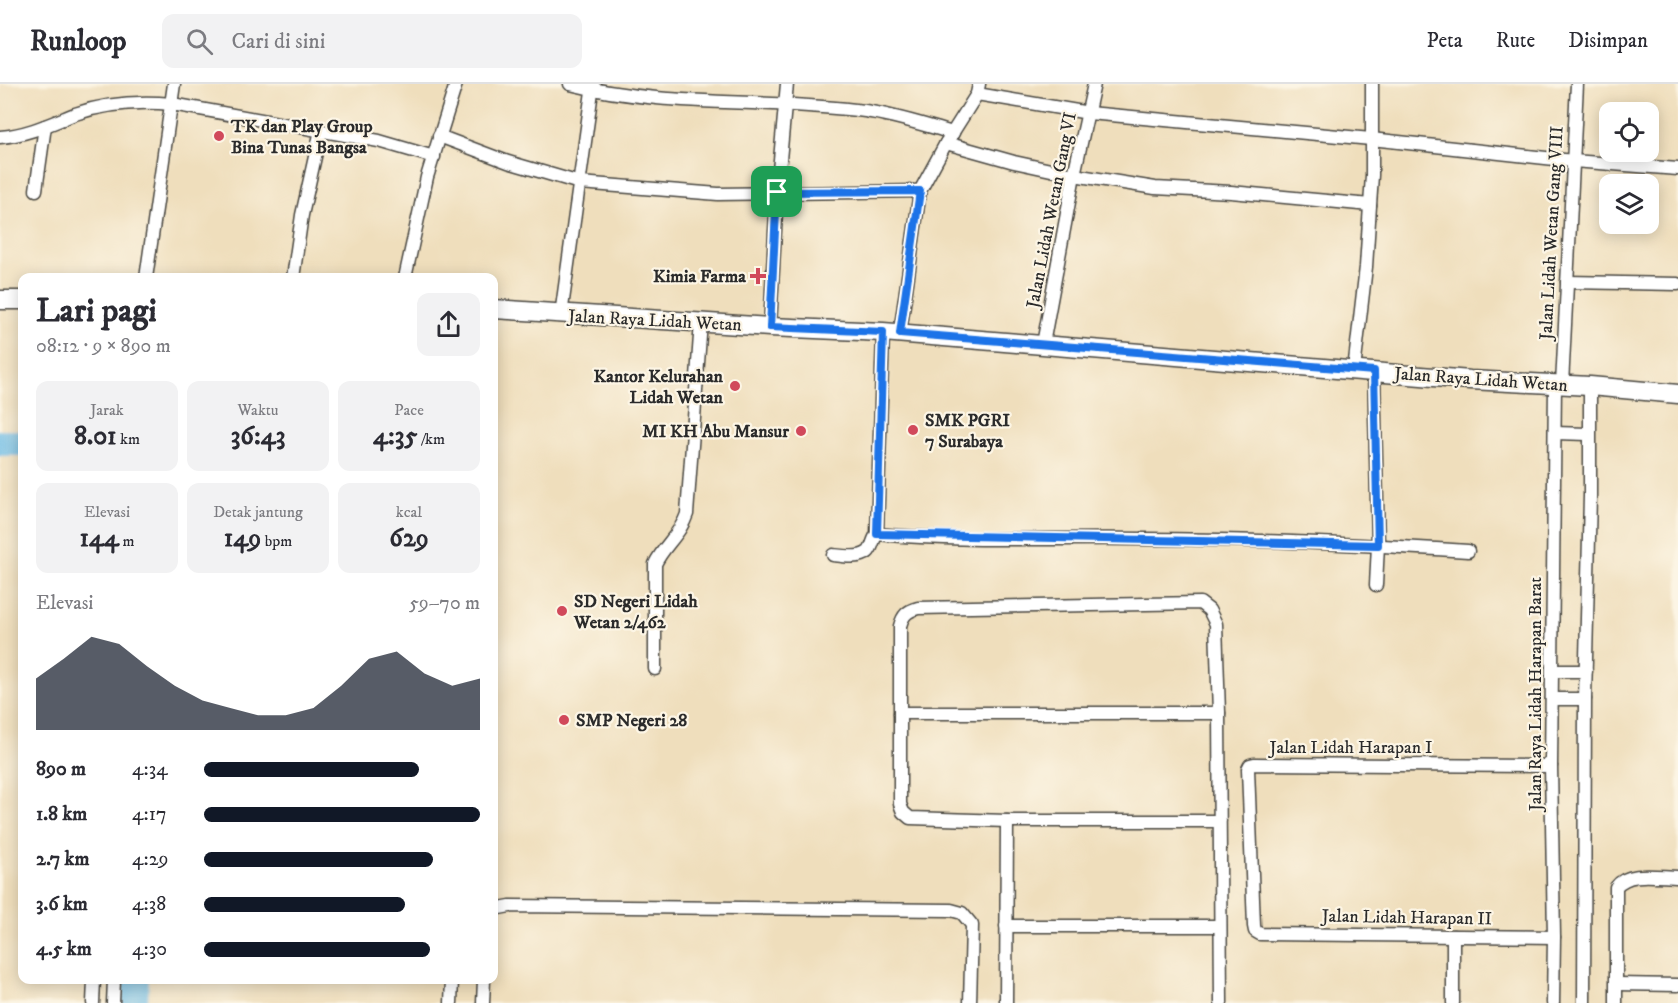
<!DOCTYPE html>
<html lang="id">
<meta charset="utf-8">
<style>
body{margin:0;font-family:"IM FELL DW Pica",serif;background:#f2f2f3;color:#2b2b33;height:100vh;display:flex;flex-direction:column;font-size:22px;white-space:nowrap}
*{box-sizing:border-box;margin:0}
p{font-size:20px;color:#7c7c81}
.icon{flex:none;width:33px;height:33px;fill:none;stroke:currentColor;stroke-width:2;stroke-linecap:round;stroke-linejoin:round}
.map{position:relative;flex:1;overflow:hidden}
.details{position:absolute;left:18px;top:189px;width:480px;height:711px;display:flex;flex-direction:column;background:#fff;border-radius:12px;box-shadow:0 3px 15px #0003}
.details>*{flex:none}
.tools{position:absolute;left:1599px;top:18px;display:grid;gap:12px}
.tools a{display:grid;place-items:center;width:60px;height:60px;border-radius:12px;background:#fff;box-shadow:0 3px 15px #0003;font-size:30px}
.pin{position:absolute;display:grid;place-items:center;width:51px;height:51px;color:#fff;margin:-26px;border-radius:12px;box-shadow:0 3px 9px #0006}
.round{display:grid;place-items:center;flex:none;width:63px;height:63px;border-radius:12px;background:#f2f2f3}
.head{display:flex;align-items:center;justify-content:space-between;height:102px;padding:0 18px}
h1{font-size:33px;font-weight:700;line-height:45px}
.figures{display:grid;grid-template-columns:repeat(3,1fr);gap:9px;height:102px;padding:6px 18px}
.figures div{display:grid;align-content:center;border-radius:12px;background:#f2f2f3;text-align:center}
.figures b{font-size:26px;font-weight:700}
.figures small{font-size:16px;font-weight:400}
.figures p{font-size:16px}
.chart{height:168px;padding:12px 18px}
.chart p{display:flex;justify-content:space-between}
.chart svg{width:100%;height:108px;margin-top:6px;fill:#111827;opacity:.7}
ul{padding:0 18px;list-style:none;font-size:20px}
li{display:grid;grid-template-columns:96px 72px 1fr;align-items:center;height:45px}
li i{height:15px;border-radius:8px;background:#111827}
header{display:flex;align-items:center;gap:36px;box-sizing:border-box;height:84px;padding:0 30px;background:#fff;border-bottom:2px solid #e1e1e2}
header strong{font-size:28px}
nav{display:flex;gap:33px;margin-inline-start:auto;font-size:21px}
.search{width:420px;height:54px;background:#f2f2f3;display:flex;align-items:center;gap:15px;box-sizing:border-box;padding:0 21px;border-radius:12px;color:#7c7c81;font-size:22px}
.map>svg:first-child{display:block}
.lines{fill:none;stroke-linecap:round;stroke-linejoin:round}
.river{stroke:#6cbce7;stroke-width:26}
.minor-casing{stroke:#484641;stroke-width:15}
.secondary-casing{stroke:#484641;stroke-width:21}
.minor{stroke:#fff;stroke-width:12}
.secondary{stroke:#fff;stroke-width:18}
.route-casing{stroke:#fff;stroke-width:12}
.route{stroke:#1a73e8;stroke-width:8}
.poi-dot{fill:#d1495b;stroke:#fcf5e5;stroke-width:2}
.labels{text-anchor:middle;stroke-width:4.5;stroke-linejoin:round;paint-order:stroke}
.poi-label{font-size:18px;font-weight:bold;fill:#2b2b2b;stroke:#fcf5e5;text-anchor:start}
.street-label{font-size:18px;fill:#2b2b2b;stroke:#fcf5e5}
</style>
<header>
<strong>Runloop</strong>
<div class="search"><svg class="icon" aria-label="search" viewBox="0 0 24 24"><circle cx="10" cy="10" r="6"/><path d="M15 15l6 6"/></svg>Cari di sini</div>
<nav><a>Peta</a><a>Rute</a><a>Disimpan</a></nav>
</header>
<div class="map">
<svg width="1678" height="919" viewBox="0 0 1678 919">
<rect width="100%" height="100%" fill="#fcf5e5"/>
<filter id="ink" filterUnits="userSpaceOnUse"><feTurbulence type="fractalNoise" baseFrequency=".0167" numOctaves="2"/><feDisplacementMap in="SourceGraphic" scale="12" xChannelSelector="R" yChannelSelector="G"/><feConvolveMatrix kernelMatrix="1 2 1 2 8 2 1 2 1" color-interpolation-filters="sRGB"/></filter>
<filter id="wash" filterUnits="userSpaceOnUse"><feTurbulence type="fractalNoise" baseFrequency=".008" numOctaves="4" result="noise"/><feDisplacementMap in="SourceGraphic" scale="24" xChannelSelector="R" yChannelSelector="G"/><feGaussianBlur stdDeviation="1.35" result="paint"/><feColorMatrix in="noise" values="0 0 0 0 0 0 0 0 0 0 0 0 0 0 0 0 0 1.4 0 .05"/><feComposite in="paint" operator="in"/></filter>
<g filter="url(#wash)">
<rect width="100%" height="100%" fill="#efdebc"/>
<g class="lines">
<g class="river">
<path d="M 0,359 L 22,359"/>
<path d="M 135,919 L 136,896"/>
</g>
</g>
</g>
<g filter="url(#ink)">
<g class="lines">
<defs>
<g id="minor">
<path d="M 570,0 C 665,24 767,14 865,27 C 894,31 924,41 953,49"/>
<path d="M 977,10 L 1089,29 L 1371,55 L 1573,77 L 1678,85"/>
<path d="M 439,52 L 508,78 L 580,99 L 718,110 L 920,107"/>
<path d="M 0,53 C 27,51 50,40 75,30 C 107,19 138,17 172,20 L 379,57 L 434,73"/>
<path d="M 946,59 L 1014,78 L 1074,91 L 1155,104 L 1231,108 L 1370,121"/>
<path d="M 36,106 L 45,42"/>
<path d="M 146,194 L 174,0"/>
<path d="M 293,194 L 302,131 L 321,46"/>
<path d="M 405,194 L 427,93 L 456,0"/>
<path d="M 1567,198 L 1678,200"/>
<path d="M 561,231 L 593,0"/>
<path d="M 770,243 L 777,108 L 787,0"/>
<path d="M 900,249 L 920,107 L 946,59 L 977,10 L 979,0"/>
<path d="M 1043,260 L 1074,91 L 1094,0"/>
<path d="M 1354,286 L 1366,183 L 1372,91 L 1372,0"/>
<path d="M 1374,287 L 1378,461 L 1376,501"/>
<path d="M 1562,301 L 1577,0"/>
<path d="M 1555,349 L 1588,350"/>
<path d="M 877,450 C 964,458 1053,454 1140,455 C 1250,455 1359,460 1468,467"/>
<path d="M 833,471 C 842,472 860,475 868,468 C 872,465 873,455 877,450 L 883,248"/>
<path d="M 655,585 L 655,480 C 664,461 680,451 687,430 L 701,238"/>
<path d="M 1553,587 L 1586,587"/>
<path d="M 1552,615 L 1585,615"/>
<path d="M 900,629 L 1219,629"/>
<path d="M 1551,682 L 1254,680 L 1250,681 L 1248,685 L 1254,842 L 1255,847 L 1260,850 L 1554,853"/>
<path d="M 1220,737 L 1007,737 L 910,734 L 903,728 L 900,720 L 900,542 C 903,531 907,527 918,524 L 1200,519 L 1209,526 L 1216,540 L 1219,629 L 1221,919"/>
<path d="M 494,825 L 510,822 L 951,826 L 962,829 L 972,841 L 970,919"/>
<path d="M 1006,842 L 1220,842"/>
<path d="M 1617,900 L 1678,901"/>
<path d="M 93,919 L 94,896"/>
<path d="M 113,919 L 114,896"/>
<path d="M 451,919 L 452,896"/>
<path d="M 483,919 L 484,896"/>
<path d="M 1006,919 L 1007,737"/>
<path d="M 1453,919 L 1453,852"/>
<path d="M 1553,919 L 1554,853 L 1551,682 L 1555,301"/>
<path d="M 1584,919 L 1585,615 L 1590,412 L 1590,302"/>
<path d="M 1616,919 L 1616,803 C 1628,786 1659,793 1678,793"/>
</g>
<g id="secondary">
<path d="M 0,216 L 22,216"/>
<path d="M 494,225 L 770,243 L 883,248 L 1470,296 L 1590,302 L 1678,310"/>
</g>
</defs>
<use href="#minor" class="minor-casing"/>
<use href="#secondary" class="secondary-casing"/>
<use href="#minor" class="minor"/>
<use href="#secondary" class="secondary"/>
</g>
</g>
<g class="lines" filter="url(#ink)">
<defs>
<path id="route" d="M 920,107 L 900,249 L 1374,287 L 1378,461 L 877,450 L 883,248 L 770,243 L 777,108 Z"/>
</defs>
<use href="#route" class="route-casing"/>
<use href="#route" class="route"/>
</g>
<g class="poi-dot">
<circle cx="219" cy="52" r="6"/>
<path d="M755 183h6v6h6v6h-6v6h-6v-6h-6v-6h6z"/>
<circle cx="735" cy="302" r="6"/>
<circle cx="913" cy="346" r="6"/>
<circle cx="801" cy="347" r="6"/>
<circle cx="562" cy="527" r="6"/>
<circle cx="564" cy="636" r="6"/>
</g>
<g class="labels">
<g class="poi-label">
<text x="231" y="48">TK dan Play Group<tspan x="231" dy="21">Bina Tunas Bangsa</tspan></text>
<text x="746" y="198" text-anchor="end">Kimia Farma</text>
<text x="723" y="298" text-anchor="end">Kantor Kelurahan<tspan x="723" dy="21">Lidah Wetan</tspan></text>
<text x="925" y="342">SMK PGRI<tspan x="925" dy="21">7 Surabaya</tspan></text>
<text x="789" y="353" text-anchor="end">MI KH Abu Mansur</text>
<text x="574" y="523">SD Negeri Lidah<tspan x="574" dy="21">Wetan 2/462</tspan></text>
<text x="576" y="642">SMP Negeri 28</text>
</g>
<g class="street-label">
<text transform="translate(1051 126) rotate(-79)" y="6">Jalan Lidah Wetan Gang VI</text>
<text transform="translate(1551 149) rotate(-87)" y="6">Jalan Lidah Wetan Gang VIII</text>
<text transform="translate(655 236) rotate(3)" y="6">Jalan Raya Lidah Wetan</text>
<text transform="translate(1481 295) rotate(4)" y="6">Jalan Raya Lidah Wetan</text>
<text transform="translate(1535 610) rotate(-90)" y="6">Jalan Raya Lidah Harapan Barat</text>
<text x="1351" y="669">Jalan Lidah Harapan I</text>
<text transform="translate(1407 833) rotate(1)" y="6">Jalan Lidah Harapan II</text>
</g>
</g>
</svg>
<div class="tools">
<a><svg class="icon" aria-label="locate" viewBox="0 0 24 24"><circle cx="12" cy="12" r="6"/><path d="M12 2v4M12 18v4M2 12h4M18 12h4"/></svg></a>
<a><svg class="icon" aria-label="layers" viewBox="0 0 24 24"><path d="M12 4l9 5-9 5-9-5zM3 14l9 5 9-5"/></svg></a>
</div>
<div class="pin" style="left:777px;top:108px;background:#1e9e55"><svg class="icon" aria-label="arrive" viewBox="0 0 24 24"><path d="M6 21V4h12l-3 4 3 4H6"/></svg></div>
<section class="details">
<div class="head"><div><h1>Lari pagi</h1><p>08:12 · 9 × 890 m</p></div><a class="round"><svg class="icon" aria-label="share" viewBox="0 0 24 24"><path d="M12 15V3M7 8l5-5 5 5M5 13v7h14v-7"/></svg></a></div>
<div class="figures">
<div><p>Jarak</p><b>8.01<small> km</small></b></div>
<div><p>Waktu</p><b>36:43</b></div>
<div><p>Pace</p><b>4:35<small> /km</small></b></div>
</div>
<div class="figures">
<div><p>Elevasi</p><b>144<small> m</small></b></div>
<div><p>Detak jantung</p><b>149<small> bpm</small></b></div>
<div><p>kcal</p><b>629</b></div>
</div>
<div class="chart"><p><span>Elevasi</span>59–70 m</p>
<svg viewBox="0 0 160 44" preserveAspectRatio="none"><path d="M0 44V23L10 15L20 6L30 9L40 18L50 26L60 32L70 35L80 38L90 38L100 35L110 26L120 15L130 12L140 21L150 26L160 23V44z"/></svg>
</div>
<ul>
<li><b>890 m</b>4:34<i style="width:78%"></i></li>
<li><b>1.8 km</b>4:17<i style="width:100%"></i></li>
<li><b>2.7 km</b>4:29<i style="width:83%"></i></li>
<li><b>3.6 km</b>4:38<i style="width:73%"></i></li>
<li><b>4.5 km</b>4:30<i style="width:82%"></i></li>
</ul>
</section>
</div>
